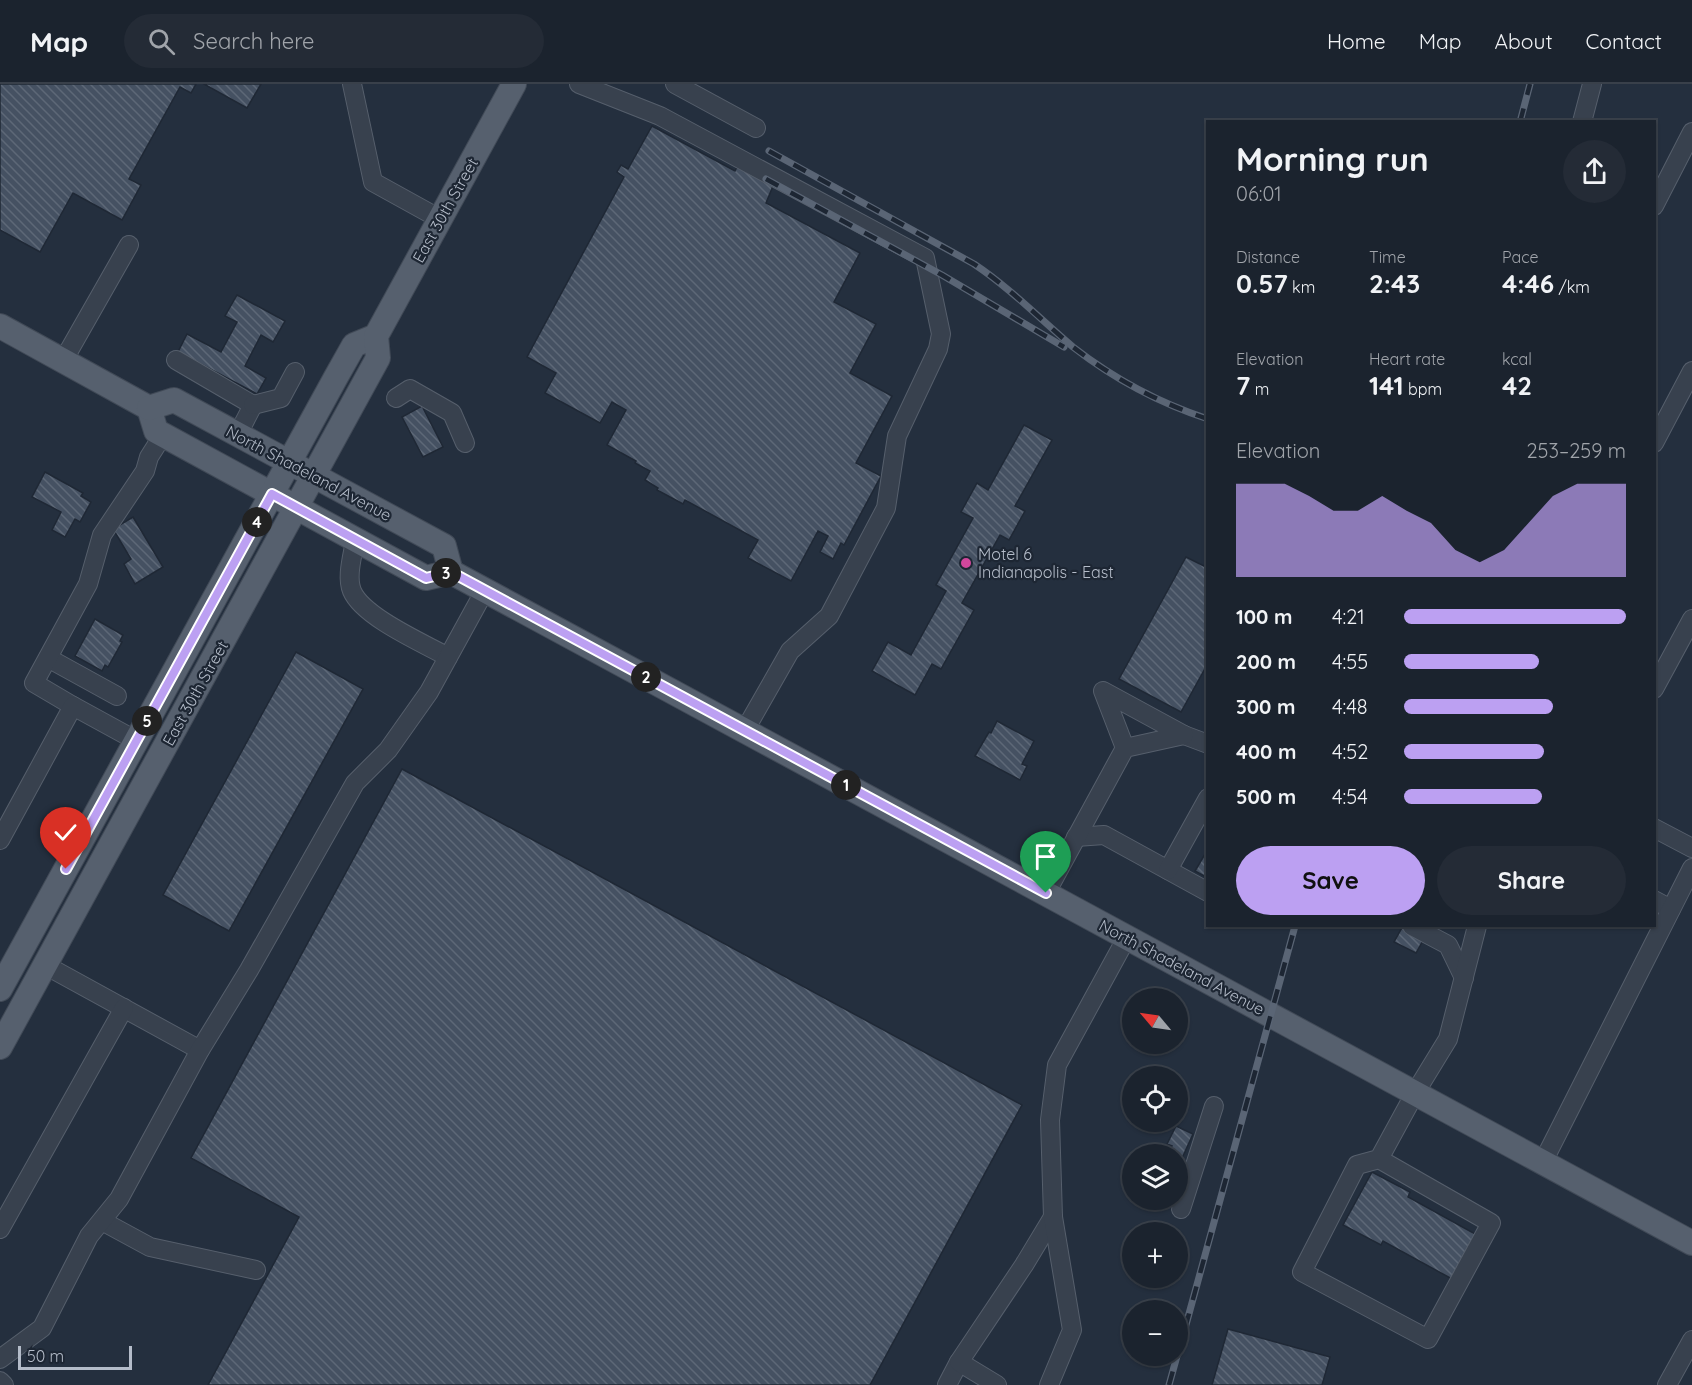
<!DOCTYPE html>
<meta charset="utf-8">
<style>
body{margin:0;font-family:Quicksand,sans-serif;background:#242b36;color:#f1f3f6;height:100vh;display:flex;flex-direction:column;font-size:22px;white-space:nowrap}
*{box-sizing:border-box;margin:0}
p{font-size:20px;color:#a0a4aa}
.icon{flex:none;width:33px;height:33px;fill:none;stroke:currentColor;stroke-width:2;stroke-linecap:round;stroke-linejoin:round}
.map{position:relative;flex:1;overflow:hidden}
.drawer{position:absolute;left:1206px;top:36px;width:450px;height:807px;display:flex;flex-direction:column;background:#1b232e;border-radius:0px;box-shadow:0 2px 4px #0004,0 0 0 2px #39404a}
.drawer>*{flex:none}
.needle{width:39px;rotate:299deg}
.tools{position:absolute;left:1122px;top:904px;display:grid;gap:12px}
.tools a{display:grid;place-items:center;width:66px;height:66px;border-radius:50%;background:#1b232e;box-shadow:0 2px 4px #0004,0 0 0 2px #39404a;font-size:30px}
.scale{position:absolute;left:18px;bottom:15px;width:114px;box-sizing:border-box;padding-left:6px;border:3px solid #b4bcc9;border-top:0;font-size:16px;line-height:21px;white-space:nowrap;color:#b4bcc9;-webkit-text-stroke:4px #1d2633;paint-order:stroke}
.pin{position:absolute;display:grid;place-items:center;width:51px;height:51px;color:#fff;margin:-62px -26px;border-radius:50% 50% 50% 0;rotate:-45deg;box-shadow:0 0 6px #0007}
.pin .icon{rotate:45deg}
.km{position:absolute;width:30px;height:30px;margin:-15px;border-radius:50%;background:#222;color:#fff;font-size:16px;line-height:30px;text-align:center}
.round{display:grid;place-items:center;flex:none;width:63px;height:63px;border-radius:32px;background:#242b36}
.head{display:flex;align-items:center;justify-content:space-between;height:102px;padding:0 30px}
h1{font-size:33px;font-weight:700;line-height:45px}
.metrics{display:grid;grid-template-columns:repeat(3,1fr);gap:9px;height:102px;padding:6px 30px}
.metrics div{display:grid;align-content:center}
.metrics b{font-size:26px;font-weight:700}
.metrics small{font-size:16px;font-weight:400}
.metrics p{font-size:16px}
.chart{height:168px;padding:12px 30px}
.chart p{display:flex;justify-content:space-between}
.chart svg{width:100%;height:108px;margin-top:6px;fill:#bca0f2;opacity:.7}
.action{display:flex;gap:12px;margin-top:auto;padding:12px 30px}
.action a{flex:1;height:69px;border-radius:36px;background:#bca0f2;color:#111;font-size:24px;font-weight:700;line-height:69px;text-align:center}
.action a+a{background:#242b36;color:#f1f3f6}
ul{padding:0 30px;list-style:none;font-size:20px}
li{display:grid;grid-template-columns:96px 72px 1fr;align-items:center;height:45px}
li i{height:15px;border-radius:8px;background:#bca0f2}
header{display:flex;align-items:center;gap:36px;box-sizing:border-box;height:84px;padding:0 30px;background:#1b232e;border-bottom:2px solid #39404a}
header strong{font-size:28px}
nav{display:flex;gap:33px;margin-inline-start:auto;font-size:21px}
.search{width:420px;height:54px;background:#242b36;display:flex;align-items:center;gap:15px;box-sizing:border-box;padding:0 21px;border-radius:33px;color:#a0a4aa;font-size:22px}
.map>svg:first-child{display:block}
.building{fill:url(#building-back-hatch);stroke:#1f2835;stroke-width:1.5}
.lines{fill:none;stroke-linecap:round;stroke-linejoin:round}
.minor-casing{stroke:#565f6c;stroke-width:20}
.major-casing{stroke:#414a57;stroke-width:26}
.minor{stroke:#38414e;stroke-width:18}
.major{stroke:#56606e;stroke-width:24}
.rail-casing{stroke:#5a6575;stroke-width:7}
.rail{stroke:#1d2633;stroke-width:4.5;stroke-dasharray:14;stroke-linecap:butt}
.route-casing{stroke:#fff;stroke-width:12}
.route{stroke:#bca0f2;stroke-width:8}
.hotel-dot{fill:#d1479c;stroke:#1d2633;stroke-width:2}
.labels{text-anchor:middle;stroke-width:4.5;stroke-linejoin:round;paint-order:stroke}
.street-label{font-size:16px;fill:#b4bcc9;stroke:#1d2633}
.poi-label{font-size:16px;fill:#b4bcc9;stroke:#1d2633;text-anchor:start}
</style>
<header>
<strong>Map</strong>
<div class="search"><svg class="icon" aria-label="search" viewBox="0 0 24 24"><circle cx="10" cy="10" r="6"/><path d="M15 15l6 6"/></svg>Search here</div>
<nav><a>Home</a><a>Map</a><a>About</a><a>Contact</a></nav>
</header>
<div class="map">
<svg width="1692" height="1301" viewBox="0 0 1692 1301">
<defs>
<pattern id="building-back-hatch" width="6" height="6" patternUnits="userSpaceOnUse" patternTransform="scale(1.5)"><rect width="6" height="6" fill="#455162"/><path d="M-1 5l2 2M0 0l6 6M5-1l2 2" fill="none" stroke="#5d6877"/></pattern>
</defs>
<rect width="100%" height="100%" fill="#242f3e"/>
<g class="building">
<path d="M 0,0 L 196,0 L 191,9 L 180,3 L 129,95 L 141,101 L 122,136 L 73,109 L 40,168 L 0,146 Z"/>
<path d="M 204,0 L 261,0 L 247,24 Z"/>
<path d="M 652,42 L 735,87 L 737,83 L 773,102 L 766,119 L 860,169 L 834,218 L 876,240 L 850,289 L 892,312 L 856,379 L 881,392 L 844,461 L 841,459 L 833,475 L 820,468 L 828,452 L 818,447 L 791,497 L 748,474 L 758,456 L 685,416 L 683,420 L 657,406 L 658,404 L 645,396 L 650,387 L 635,379 L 636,377 L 607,361 L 626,326 L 612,318 L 600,339 L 545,309 L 556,289 L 527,273 L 624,93 L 617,88 L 621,81 L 628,85 Z"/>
<path d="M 237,211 L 285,237 L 273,258 L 261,251 L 245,282 L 266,294 L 257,310 L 178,268 L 187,250 L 221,268 L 237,238 L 225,232 Z"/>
<path d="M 422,322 L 443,363 L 423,373 L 402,333 Z"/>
<path d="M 1024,341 L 1052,356 L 1015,422 L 1025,427 L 1009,456 L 1000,451 L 962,519 L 974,526 L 941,585 L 932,580 L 915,611 L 872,587 L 888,558 L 911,571 L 946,507 L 936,501 L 973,434 L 961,428 L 977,399 L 988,406 Z"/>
<path d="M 45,388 L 83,409 L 81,412 L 91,418 L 80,438 L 75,435 L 65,453 L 52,446 L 61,428 L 32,413 Z"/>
<path d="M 133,433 L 163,483 L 135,500 L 124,480 L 131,475 L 113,445 Z"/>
<path d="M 1186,473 L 1208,484 L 1208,579 L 1181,628 L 1119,595 Z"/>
<path d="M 95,535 L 123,551 L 120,557 L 122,558 L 108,583 L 105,581 L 102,587 L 75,572 Z"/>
<path d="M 296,568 L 363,605 L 229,847 L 163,811 Z"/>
<path d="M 997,637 L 1034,657 L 1022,680 L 1027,682 L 1020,696 L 975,672 L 989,648 L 991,649 Z"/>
<path d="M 402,685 L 1022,1021 L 870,1301 L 208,1301 L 299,1133 L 191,1074 Z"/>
<path d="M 1208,765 L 1208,794 L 1195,787 Z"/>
<path d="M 1403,842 L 1431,842 L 1416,869 L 1394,858 Z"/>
<path d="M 1176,1042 L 1193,1050 L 1178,1083 L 1178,1071 L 1160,1071 L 1163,1066 L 1168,1069 L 1172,1062 L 1167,1060 Z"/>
<path d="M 1372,1088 L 1410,1108 L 1408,1113 L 1477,1151 L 1452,1195 L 1383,1157 L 1381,1161 L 1343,1141 Z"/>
<path d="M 1228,1245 L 1330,1273 L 1322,1301 L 1212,1301 Z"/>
</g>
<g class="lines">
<defs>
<g id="minor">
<path d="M 352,0 L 373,98 L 440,135"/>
<path d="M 579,0 L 660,32 L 925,174 L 941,250 L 938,265 L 897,352 L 886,424 L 829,532 L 790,567 L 745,646"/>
<path d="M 675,0 L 756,44"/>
<path d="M 1582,38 L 1592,0"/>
<path d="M 1654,122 L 1692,48"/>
<path d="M 176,276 L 253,321 L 238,350"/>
<path d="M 63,277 L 129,161"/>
<path d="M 396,314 L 410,305 L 452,329 L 465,359"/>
<path d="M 253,321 L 281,314 L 295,288"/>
<path d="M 1654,359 L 1692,287"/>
<path d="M 355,456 C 353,471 346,492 352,507 C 363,533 423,559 448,573"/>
<path d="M 48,574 L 117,612"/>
<path d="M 1654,605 L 1692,535"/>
<path d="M 73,622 L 34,599 L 88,500 L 102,451 L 145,387 L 149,373 L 163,351"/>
<path d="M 1184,651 L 1208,660"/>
<path d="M 1654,744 L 1692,764"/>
<path d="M 1076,753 L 1104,751 L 1208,808"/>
<path d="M 0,756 L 73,622 L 137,657"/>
<path d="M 1168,786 L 1208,714"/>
<path d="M 1046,809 L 1125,664 L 1103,607 L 1184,651 L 1125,664"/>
<path d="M 1654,816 L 1671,825"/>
<path d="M 1412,842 L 1448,861 L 1464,894"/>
<path d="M 45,881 L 200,966"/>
<path d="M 1379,1075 L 1357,1081 L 1302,1188 L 1428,1255 L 1491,1139 L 1379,1075 L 1415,1009 L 1448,955 L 1477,842"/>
<path d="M 1543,1078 L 1692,784"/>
<path d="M 1181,1125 L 1214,1022"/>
<path d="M 102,1137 L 150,1163 L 256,1186"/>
<path d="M 0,1145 L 124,924"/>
<path d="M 0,1275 L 42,1244 L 89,1152 L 119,1115 L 200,966 L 249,886 L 355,699 L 388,666 L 429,608 L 485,506"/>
<path d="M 0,1297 L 4,1301"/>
<path d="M 947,1301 L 959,1278"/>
<path d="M 997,1301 L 959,1278 L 1024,1181 L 1053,1133"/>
<path d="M 1049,1301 L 1072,1246 L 1053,1133 L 1050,1036 L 1057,981 L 1127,853"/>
<path d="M 1667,1301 L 1692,1256"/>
</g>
<g id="major">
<path d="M 0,242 L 149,324 L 156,347 L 426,494 L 451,488 L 1692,1159"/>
<path d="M 149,324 L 174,316 L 444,462 L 451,488"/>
<path d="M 0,905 L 336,293 L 354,261 L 376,252"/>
<path d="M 0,963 L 378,274 L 376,252 L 514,0"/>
</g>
</defs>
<use href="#minor" class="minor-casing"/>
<use href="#major" class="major-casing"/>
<use href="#minor" class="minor"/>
<use href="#major" class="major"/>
<defs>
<g id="rail">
<path d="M 1520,38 L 1530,0"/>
<path d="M 769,67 L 974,180 C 1010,204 1040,235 1073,263 C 1113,294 1159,319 1208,335"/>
<path d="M 766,95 L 942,191 L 1064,263"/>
<path d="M 1178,1270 L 1295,842"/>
<path d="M 1169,1301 L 1177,1272"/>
</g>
</defs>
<use href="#rail" class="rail-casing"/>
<use href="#rail" class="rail"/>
</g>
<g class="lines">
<defs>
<path id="route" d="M 66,785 L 272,410 L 426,494 L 451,488 L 1046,809"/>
</defs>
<use href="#route" class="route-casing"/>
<use href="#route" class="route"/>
</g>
<circle class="hotel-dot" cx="966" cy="479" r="6"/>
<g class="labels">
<g class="street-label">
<text transform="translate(445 126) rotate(-61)" y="6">East 30th Street</text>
<text transform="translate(309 389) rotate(28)" y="6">North Shadeland Avenue</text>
<text transform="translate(195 609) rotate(-61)" y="6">East 30th Street</text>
<text transform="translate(1182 883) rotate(28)" y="6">North Shadeland Avenue</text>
</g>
<g class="poi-label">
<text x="978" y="476">Motel 6<tspan x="978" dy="18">Indianapolis - East</tspan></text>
</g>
</g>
</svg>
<div class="tools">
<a><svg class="needle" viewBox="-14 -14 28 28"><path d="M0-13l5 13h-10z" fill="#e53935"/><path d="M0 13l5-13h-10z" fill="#a0a4aa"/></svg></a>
<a><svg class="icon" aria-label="locate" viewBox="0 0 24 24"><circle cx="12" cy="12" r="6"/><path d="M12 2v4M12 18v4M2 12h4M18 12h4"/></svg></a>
<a><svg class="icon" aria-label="layers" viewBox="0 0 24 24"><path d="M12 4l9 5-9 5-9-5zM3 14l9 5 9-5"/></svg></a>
<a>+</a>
<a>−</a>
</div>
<div class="scale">50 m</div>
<div class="pin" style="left:1046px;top:809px;background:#1e9e55"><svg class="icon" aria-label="arrive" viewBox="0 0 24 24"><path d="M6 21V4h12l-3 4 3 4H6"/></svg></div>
<div class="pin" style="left:66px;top:785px;background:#d93025"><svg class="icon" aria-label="check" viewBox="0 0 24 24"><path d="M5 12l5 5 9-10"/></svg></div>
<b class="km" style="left:846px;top:701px">1</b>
<b class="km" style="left:646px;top:593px">2</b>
<b class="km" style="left:446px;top:489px">3</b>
<b class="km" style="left:257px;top:438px">4</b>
<b class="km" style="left:147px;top:637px">5</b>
<section class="drawer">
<div class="head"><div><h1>Morning run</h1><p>06:01</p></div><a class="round"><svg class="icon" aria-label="share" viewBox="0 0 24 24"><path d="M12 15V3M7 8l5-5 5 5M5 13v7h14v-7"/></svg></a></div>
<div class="metrics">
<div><p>Distance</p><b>0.57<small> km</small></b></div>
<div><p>Time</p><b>2:43</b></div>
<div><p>Pace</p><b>4:46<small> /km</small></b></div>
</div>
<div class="metrics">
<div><p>Elevation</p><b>7<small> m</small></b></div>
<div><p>Heart rate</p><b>141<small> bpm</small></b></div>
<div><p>kcal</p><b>42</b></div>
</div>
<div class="chart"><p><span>Elevation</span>253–259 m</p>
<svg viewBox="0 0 160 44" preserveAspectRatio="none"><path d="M0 44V6L10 6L20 6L30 11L40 17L50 17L60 11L70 17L80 22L90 33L100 38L110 33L120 22L130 11L140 6L150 6L160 6V44z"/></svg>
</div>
<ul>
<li><b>100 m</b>4:21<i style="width:100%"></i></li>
<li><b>200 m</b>4:55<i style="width:61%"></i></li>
<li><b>300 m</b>4:48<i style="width:67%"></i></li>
<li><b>400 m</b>4:52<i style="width:63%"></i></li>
<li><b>500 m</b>4:54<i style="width:62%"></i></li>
</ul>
<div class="action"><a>Save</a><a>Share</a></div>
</section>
</div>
